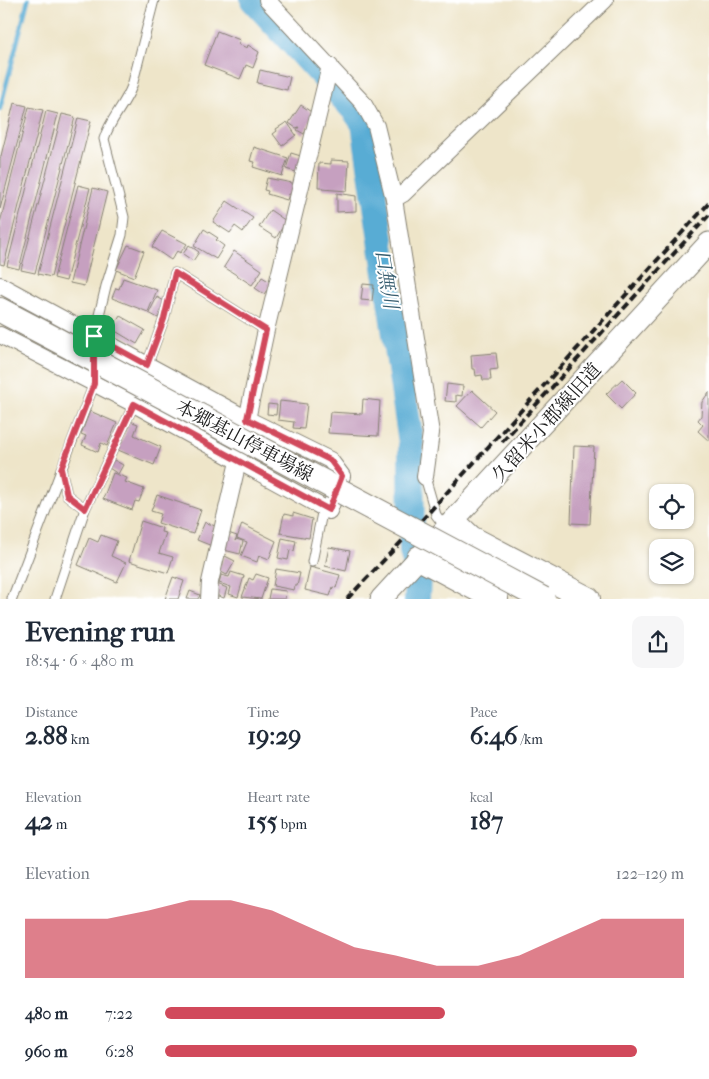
<!DOCTYPE html>
<meta charset="utf-8">
<style>
body{margin:0;font-family:"IM FELL French Canon","Noto Serif JP",serif;background:#f6f6f7;color:#1f2937;height:100vh;display:flex;flex-direction:column;font-size:19px;white-space:nowrap}
*{box-sizing:border-box;margin:0}
p{font-size:16px;color:#747a83}
.icon{flex:none;width:28px;height:28px;fill:none;stroke:currentColor;stroke-width:2;stroke-linecap:round;stroke-linejoin:round}
.map{position:relative;height:599px;overflow:hidden}
.sheet{display:flex;flex-direction:column;background:#fff;flex:1}
.sheet>*{flex:none}
.fabs{position:absolute;left:649px;top:484px;display:grid;gap:10px}
.fabs a{display:grid;place-items:center;width:45px;height:45px;border-radius:10px;background:#fff;box-shadow:0 1px 4px #0004;font-size:25px}
.pin{position:absolute;display:grid;place-items:center;width:42px;height:42px;color:#fff;margin:-21px;border-radius:10px;box-shadow:0 2px 8px #0006}
.round{display:grid;place-items:center;flex:none;width:52px;height:52px;border-radius:10px;background:#f6f6f7}
.overview{display:flex;align-items:center;justify-content:space-between;height:85px;padding:0 25px}
h1{font-size:28px;font-weight:700;line-height:38px}
.stats{display:grid;grid-template-columns:repeat(3,1fr);gap:8px;height:85px;padding:5px 25px}
.stats div{display:grid;align-content:center}
.stats b{font-size:25px;font-weight:700}
.stats small{font-size:14px;font-weight:400}
.stats p{font-size:14px}
.chart{height:140px;padding:10px 25px}
.chart p{display:flex;justify-content:space-between}
.chart svg{width:100%;height:90px;margin-top:5px;fill:#d1495b;opacity:.7}
ul{padding:0 25px;list-style:none;font-size:16px}
li{display:grid;grid-template-columns:80px 60px 1fr;align-items:center;height:38px}
li i{height:12px;border-radius:6px;background:#d1495b}
.map>svg:first-child{display:block}
.lines{fill:none;stroke-linecap:round;stroke-linejoin:round}
.stream{stroke:#58acd4;stroke-width:4.5}
.river{stroke:#58acd4;stroke-width:26}
.building{fill:#c6a0c0}
.service-casing{stroke:#858072;stroke-width:11}
.minor-casing{stroke:#858072;stroke-width:18}
.tertiary-casing{stroke:#858072;stroke-width:23}
.secondary-casing{stroke:#858072;stroke-width:26}
.service{stroke:#fff;stroke-width:9}
.minor{stroke:#fff;stroke-width:16}
.tertiary{stroke:#fff;stroke-width:21}
.secondary{stroke:#fff;stroke-width:24}
.rail{stroke:#1c1c1c;stroke-width:4;stroke-dasharray:8 4;stroke-linecap:butt}
.secondary-bridge-casing{stroke:#858072;stroke-width:26;stroke-linecap:butt}
.secondary-bridge{stroke:#fff;stroke-width:24}
.route-casing{stroke:#fff;stroke-width:10}
.route{stroke:#d1495b;stroke-width:6}
.labels{text-anchor:middle;stroke-width:4;stroke-linejoin:round;paint-order:stroke}
.street-label{font-size:19px;fill:#1c1c1c;stroke:#fff}
.water-label{font-size:20px;font-style:italic;fill:#375d6f;stroke:#fff}
</style>
<div class="map">
<svg width="709" height="599" viewBox="0 0 709 599">
<rect width="100%" height="100%" fill="#fff"/>
<filter id="ink" filterUnits="userSpaceOnUse"><feTurbulence type="fractalNoise" baseFrequency=".02" numOctaves="2"/><feDisplacementMap in="SourceGraphic" scale="10" xChannelSelector="R" yChannelSelector="G"/><feConvolveMatrix kernelMatrix="1 2 1 2 8 2 1 2 1" color-interpolation-filters="sRGB"/></filter>
<filter id="wash" filterUnits="userSpaceOnUse"><feTurbulence type="fractalNoise" baseFrequency=".0096" numOctaves="4" result="noise"/><feDisplacementMap in="SourceGraphic" scale="20" xChannelSelector="R" yChannelSelector="G"/><feGaussianBlur stdDeviation="1.12" result="paint"/><feColorMatrix in="noise" values="0 0 0 0 0 0 0 0 0 0 0 0 0 0 0 0 0 1.4 0 .05"/><feComposite in="paint" operator="in"/></filter>
<g filter="url(#wash)">
<rect width="100%" height="100%" fill="#eee5c9"/>
<g class="lines">
<path class="stream" d="M 0,109 L 28,0"/>
<path class="river" d="M 253,0 L 354,110 L 364,124 L 411,443 L 412,551 L 418,574 L 417,599"/>
</g>
<g id="blocks">
<g class="building">
<path d="M 217,31 L 240,40 L 238,44 L 247,48 L 248,45 L 259,52 L 253,68 L 246,65 L 240,79 L 204,65 Z"/>
<path d="M 260,70 L 290,77 L 287,90 L 257,83 Z"/>
<path d="M 14,103 L 27,106 L 0,209 L 0,160 Z"/>
<path d="M 301,105 L 314,114 L 304,134 L 297,130 L 299,127 L 296,128 L 289,123 Z"/>
<path d="M 29,107 L 43,110 L 4,265 L 0,264 L 0,223 Z"/>
<path d="M 46,111 L 58,114 L 19,269 L 7,266 Z"/>
<path d="M 62,114 L 75,117 L 35,273 L 21,270 Z"/>
<path d="M 78,118 L 91,121 L 51,277 L 38,274 Z"/>
<path d="M 287,122 L 296,135 L 282,146 L 273,134 L 277,131 L 276,129 Z"/>
<path d="M 254,147 L 288,158 L 282,176 L 253,167 L 255,162 L 250,161 Z"/>
<path d="M 291,153 L 304,157 L 299,173 L 286,169 Z"/>
<path d="M 331,160 L 349,161 L 347,191 L 322,189 L 322,187 L 318,187 L 319,163 L 331,164 Z"/>
<path d="M 267,178 L 297,184 L 294,195 L 289,194 L 287,200 L 267,194 L 268,191 L 264,190 Z"/>
<path d="M 78,185 L 90,188 L 66,281 L 54,278 Z"/>
<path d="M 93,188 L 107,192 L 84,286 L 70,283 Z"/>
<path d="M 337,193 L 356,196 L 356,211 L 337,212 Z"/>
<path d="M 227,201 L 253,218 L 243,232 L 235,226 L 230,233 L 213,222 Z"/>
<path d="M 270,210 L 286,221 L 276,238 L 259,227 Z"/>
<path d="M 204,229 L 218,238 L 216,240 L 224,246 L 216,259 L 194,246 Z"/>
<path d="M 162,231 L 187,244 L 180,253 L 177,251 L 171,260 L 152,247 Z"/>
<path d="M 128,245 L 144,251 L 134,277 L 116,270 Z"/>
<path d="M 189,245 L 199,252 L 193,261 L 183,254 Z"/>
<path d="M 234,251 L 262,270 L 252,285 L 224,267 Z"/>
<path d="M 262,277 L 272,283 L 264,294 L 255,288 Z"/>
<path d="M 123,278 L 157,290 L 148,312 L 112,298 L 116,288 L 119,289 Z"/>
<path d="M 363,284 L 374,285 L 372,301 L 361,300 Z"/>
<path d="M 157,297 L 166,302 L 158,318 L 149,313 Z"/>
<path d="M 120,316 L 145,330 L 137,344 L 112,329 Z"/>
<path d="M 496,353 L 498,369 L 490,370 L 491,380 L 483,380 L 482,375 L 476,376 L 475,369 L 472,369 L 471,355 Z"/>
<path d="M 622,379 L 636,393 L 621,409 L 606,394 Z"/>
<path d="M 447,384 L 463,386 L 462,396 L 456,395 L 456,402 L 445,401 Z"/>
<path d="M 472,390 L 495,411 L 481,427 L 457,406 Z"/>
<path d="M 709,392 L 709,441 L 698,431 L 703,425 L 698,420 L 701,416 L 702,402 Z"/>
<path d="M 363,399 L 380,401 L 378,436 L 328,433 L 330,412 L 362,414 Z"/>
<path d="M 280,401 L 307,404 L 304,429 L 293,428 L 294,422 L 278,420 Z"/>
<path d="M 268,404 L 277,405 L 276,415 L 267,414 Z"/>
<path d="M 90,411 L 117,423 L 107,446 L 101,443 L 98,452 L 82,445 L 86,436 L 81,434 Z"/>
<path d="M 130,421 L 138,424 L 134,435 L 161,447 L 154,465 L 118,450 Z"/>
<path d="M 574,446 L 594,447 L 590,524 L 571,523 Z"/>
<path d="M 114,460 L 123,465 L 118,474 L 109,468 Z"/>
<path d="M 113,473 L 127,478 L 125,482 L 144,489 L 139,502 L 135,501 L 132,510 L 103,499 Z"/>
<path d="M 157,495 L 201,510 L 193,534 L 158,523 L 161,514 L 151,511 Z"/>
<path d="M 293,513 L 312,519 L 309,538 L 280,533 L 284,514 L 293,516 Z"/>
<path d="M 141,521 L 162,528 L 161,532 L 166,533 L 159,553 L 173,557 L 168,573 L 129,561 Z"/>
<path d="M 205,522 L 215,526 L 212,534 L 216,535 L 212,546 L 197,540 Z"/>
<path d="M 242,524 L 276,541 L 269,559 L 259,555 L 257,562 L 241,556 L 247,542 L 237,538 Z"/>
<path d="M 228,533 L 237,536 L 235,541 L 236,539 L 243,541 L 240,554 L 224,550 Z"/>
<path d="M 101,535 L 117,541 L 111,556 L 126,563 L 117,582 L 78,565 L 89,538 L 98,542 Z"/>
<path d="M 282,538 L 296,541 L 294,551 L 290,550 L 288,560 L 278,558 Z"/>
<path d="M 329,547 L 350,551 L 346,571 L 325,566 Z"/>
<path d="M 225,556 L 235,561 L 227,575 L 217,570 Z"/>
<path d="M 310,567 L 340,575 L 336,588 L 333,587 L 330,596 L 305,590 Z"/>
<path d="M 276,569 L 300,573 L 297,586 L 295,586 L 294,590 L 273,586 Z"/>
<path d="M 231,572 L 244,576 L 238,597 L 229,594 L 231,587 L 219,583 L 221,575 L 229,577 Z"/>
<path d="M 256,574 L 268,578 L 261,599 L 242,597 L 249,578 L 253,580 Z"/>
<path d="M 173,577 L 184,581 L 178,599 L 165,599 Z"/>
<path d="M 217,584 L 227,588 L 224,598 L 213,594 Z"/>
<path d="M 270,589 L 286,591 L 285,599 L 268,599 Z"/>
<path d="M 190,591 L 200,595 L 198,599 L 187,599 Z"/>
</g>
</g>
</g>
<g filter="url(#ink)">
<use href="#blocks" fill-opacity="0" stroke="#858072" stroke-width="1"/>
<g class="lines">
<defs>
<g id="service">
<path d="M 94,336 L 106,286 L 122,235 L 124,217 L 104,139 C 110,119 125,105 132,86 L 154,0"/>
<path d="M 146,368 L 164,319 L 175,273 L 266,330"/>
<path d="M 61,469 L 67,495 L 85,509"/>
<path d="M 425,477 L 436,515 L 446,528"/>
<path d="M 312,562 L 323,508"/>
<path d="M 12,599 L 94,384"/>
<path d="M 55,599 L 85,509 L 135,402"/>
</g>
<g id="minor">
<path d="M 267,0 L 363,103 L 376,126 L 394,199 L 403,194 L 605,0"/>
<path d="M 394,199 L 431,433 L 425,477"/>
<path d="M 0,285 L 247,419 L 330,460 L 342,476 L 329,511 L 134,404 L 0,335"/>
<path d="M 245,429 L 266,330 L 330,66"/>
<path d="M 209,599 L 210,582 L 240,453"/>
</g>
<path id="tertiary" d="M 381,599 L 709,243"/>
<g id="secondary">
<path d="M 0,310 L 74,349"/>
<path d="M 454,522 L 471,538 L 588,599"/>
<path d="M 419,558 L 496,599"/>
</g>
</defs>
<use href="#service" class="service-casing"/>
<use href="#minor" class="minor-casing"/>
<use href="#tertiary" class="tertiary-casing"/>
<use href="#secondary" class="secondary-casing"/>
<use href="#service" class="service"/>
<use href="#minor" class="minor"/>
<use href="#tertiary" class="tertiary"/>
<use href="#secondary" class="secondary"/>
<g class="rail">
<path d="M 502,442 L 709,215"/>
<path d="M 347,599 L 422,520 L 709,203"/>
</g>
<defs>
<path id="secondary-bridge" d="M 74,349 L 543,599"/>
</defs>
<use href="#secondary-bridge" class="secondary-bridge-casing"/>
<use href="#secondary-bridge" class="secondary-bridge"/>
</g>
</g>
<g class="lines" filter="url(#ink)">
<defs>
<path id="route" d="M 175,273 L 266,330 L 247,419 L 330,460 L 342,476 L 329,510 L 134,404 L 85,509 L 67,495 L 61,469 L 94,384 L 94,336 L 147,365 L 164,319 Z"/>
</defs>
<use href="#route" class="route-casing"/>
<use href="#route" class="route"/>
</g>
<g class="labels">
<g class="street-label">
<text transform="translate(546 422) rotate(-48)" y="7">久留米小郡線旧道</text>
<text transform="translate(245 440) rotate(28)" y="7">本郷基山停車場線</text>
</g>
<g class="water-label">
<text transform="translate(387 279) rotate(81)" y="7">口無川</text>
</g>
</g>
</svg>
<div class="fabs">
<a><svg class="icon" aria-label="locate" viewBox="0 0 24 24"><circle cx="12" cy="12" r="6"/><path d="M12 2v4M12 18v4M2 12h4M18 12h4"/></svg></a>
<a><svg class="icon" aria-label="layers" viewBox="0 0 24 24"><path d="M12 4l9 5-9 5-9-5zM3 14l9 5 9-5"/></svg></a>
</div>
<div class="pin" style="left:94px;top:336px;background:#1e9e55"><svg class="icon" aria-label="arrive" viewBox="0 0 24 24"><path d="M6 21V4h12l-3 4 3 4H6"/></svg></div>
</div>
<section class="sheet">
<div class="overview"><div><h1>Evening run</h1><p>18:54 · 6 × 480 m</p></div><a class="round"><svg class="icon" aria-label="share" viewBox="0 0 24 24"><path d="M12 15V3M7 8l5-5 5 5M5 13v7h14v-7"/></svg></a></div>
<div class="stats">
<div><p>Distance</p><b>2.88<small> km</small></b></div>
<div><p>Time</p><b>19:29</b></div>
<div><p>Pace</p><b>6:46<small> /km</small></b></div>
</div>
<div class="stats">
<div><p>Elevation</p><b>42<small> m</small></b></div>
<div><p>Heart rate</p><b>155<small> bpm</small></b></div>
<div><p>kcal</p><b>187</b></div>
</div>
<div class="chart"><p><span>Elevation</span>122–129 m</p>
<svg viewBox="0 0 160 44" preserveAspectRatio="none"><path d="M0 44V15L10 15L20 15L30 11L40 6L50 6L60 11L70 20L80 29L90 33L100 38L110 38L120 33L130 24L140 15L150 15L160 15V44z"/></svg>
</div>
<ul>
<li><b>480 m</b>7:22<i style="width:54%"></i></li>
<li><b>960 m</b>6:28<i style="width:91%"></i></li>
</ul>
</section>
